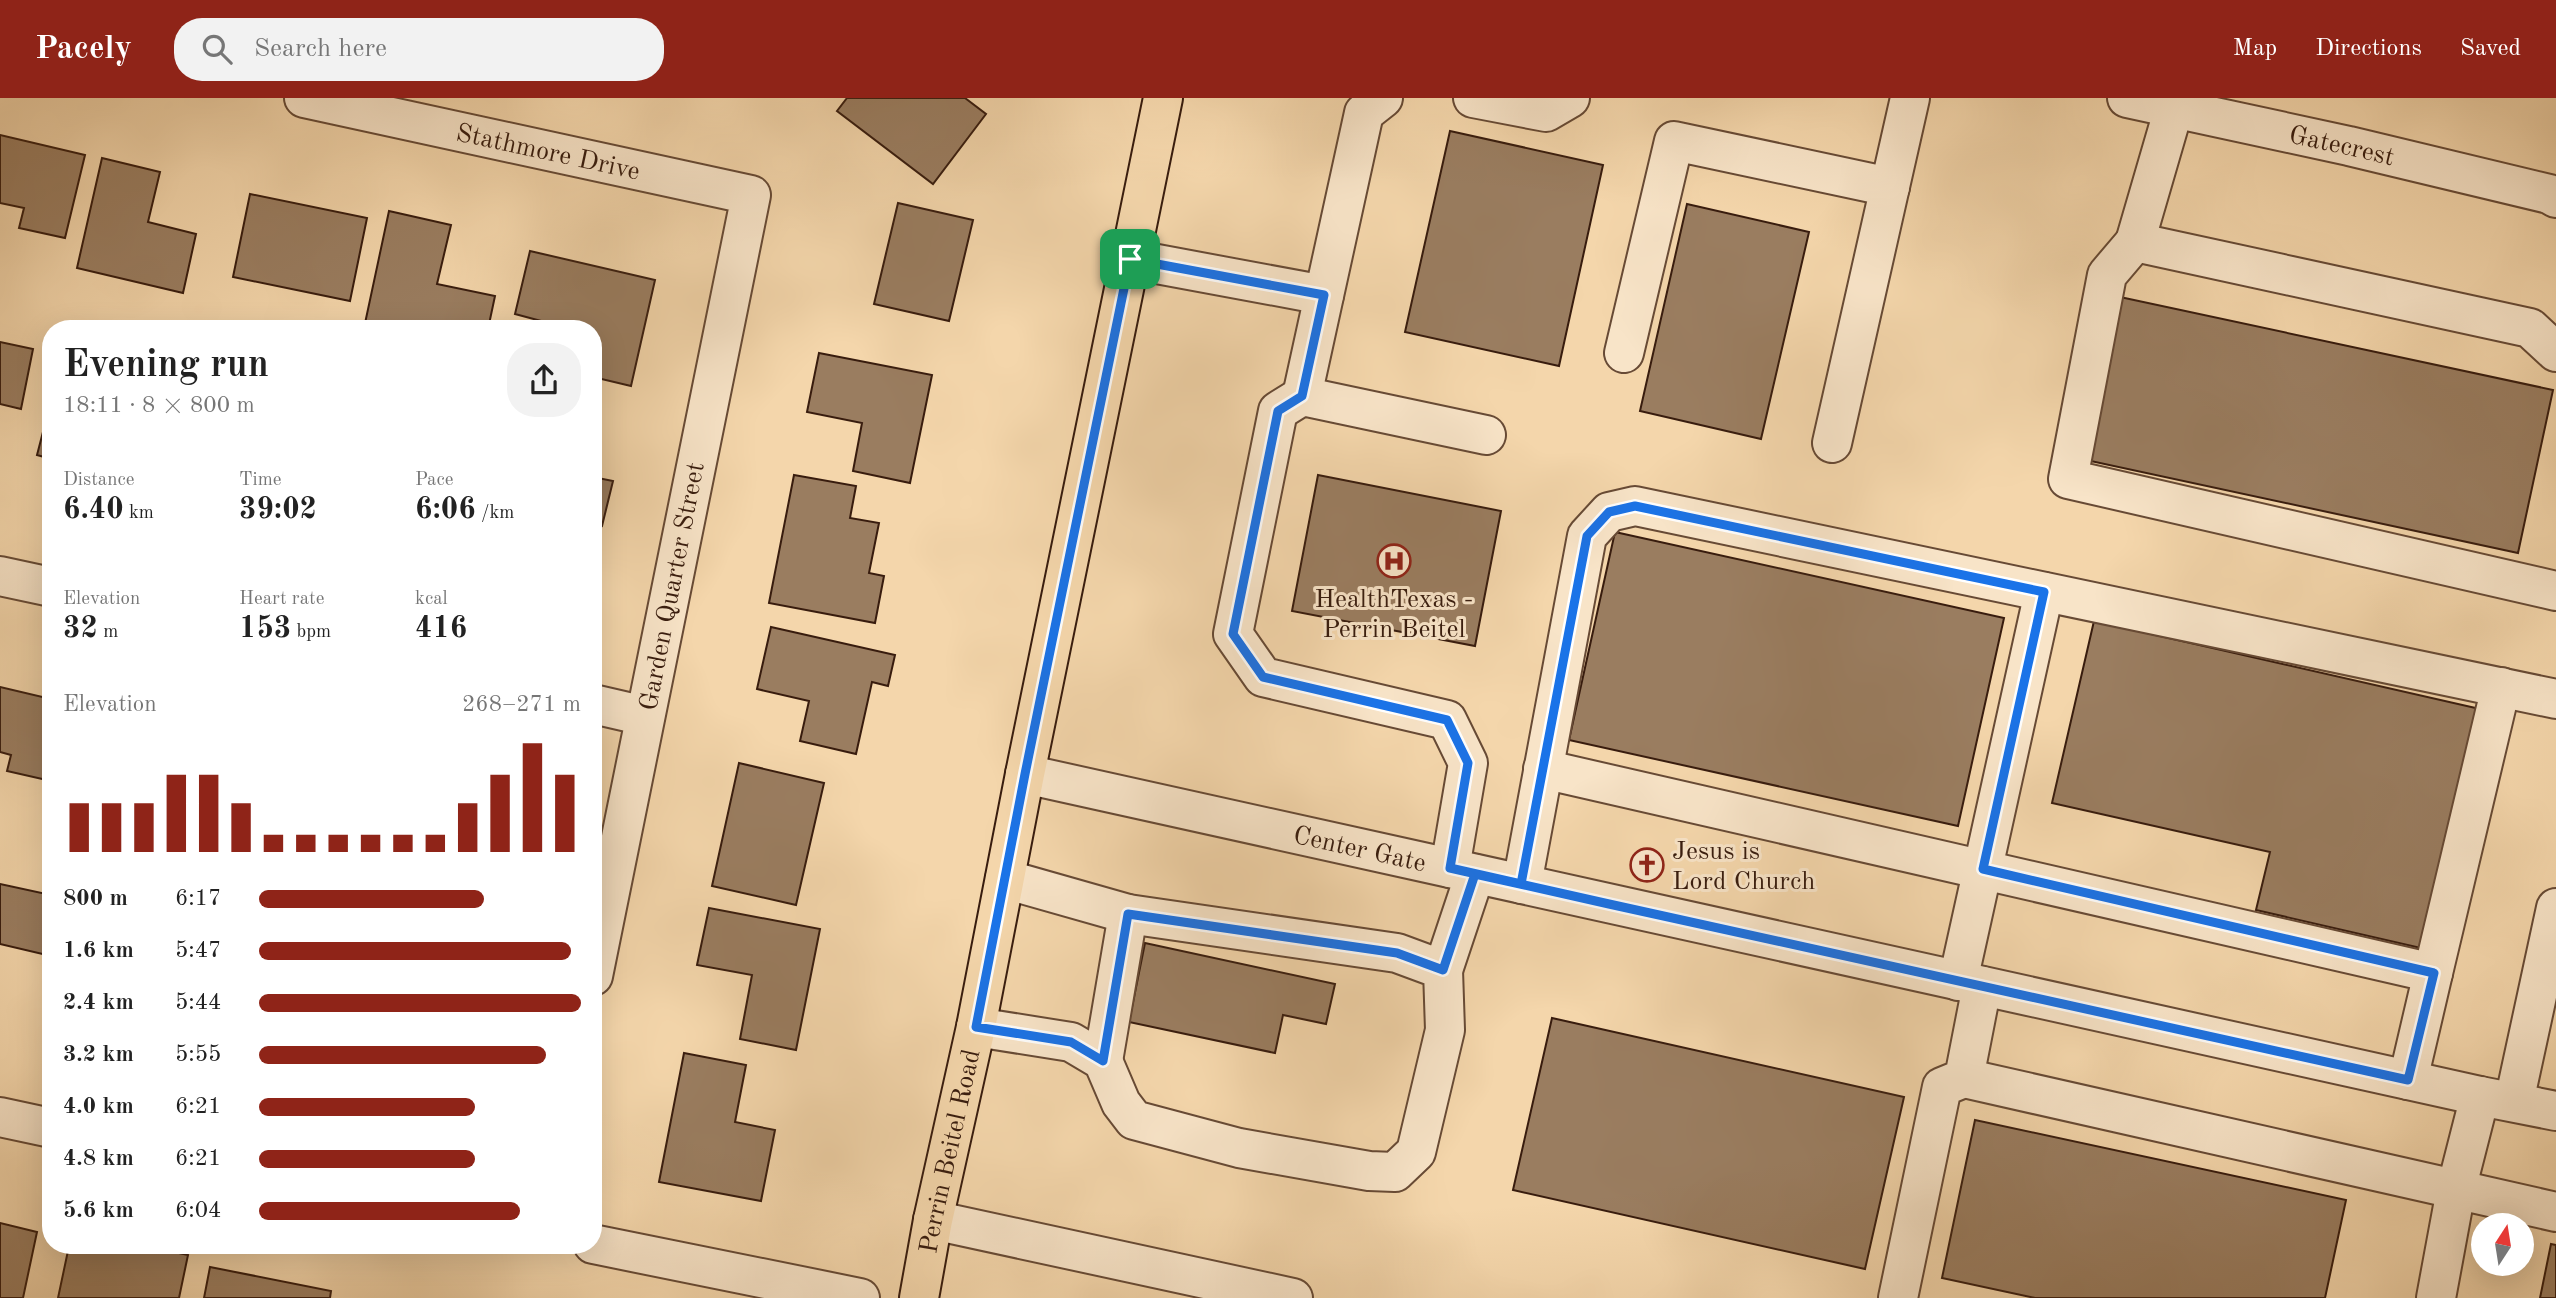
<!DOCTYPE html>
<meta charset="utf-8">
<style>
body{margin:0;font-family:"Old Standard TT",serif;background:#f2f2f2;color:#222;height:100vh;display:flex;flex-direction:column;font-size:26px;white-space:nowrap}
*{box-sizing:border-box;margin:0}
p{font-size:23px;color:#767676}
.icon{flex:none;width:38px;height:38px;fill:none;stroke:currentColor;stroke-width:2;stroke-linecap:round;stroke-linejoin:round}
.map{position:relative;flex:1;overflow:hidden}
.side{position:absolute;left:42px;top:222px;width:560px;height:934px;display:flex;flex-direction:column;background:#fff;border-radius:28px;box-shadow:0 7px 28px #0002}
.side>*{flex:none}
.needle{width:46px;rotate:12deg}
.fabs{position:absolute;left:2471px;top:1115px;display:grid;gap:14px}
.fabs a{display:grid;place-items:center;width:63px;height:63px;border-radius:50%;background:#fff;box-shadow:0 7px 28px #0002;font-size:35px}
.pin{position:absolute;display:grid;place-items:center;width:60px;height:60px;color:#fff;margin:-30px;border-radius:14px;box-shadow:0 4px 10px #0006}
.round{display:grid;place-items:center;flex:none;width:74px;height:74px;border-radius:28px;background:#f2f2f2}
.summary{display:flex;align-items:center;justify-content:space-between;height:119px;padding:0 21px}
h1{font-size:38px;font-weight:800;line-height:52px}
.metrics{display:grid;grid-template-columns:repeat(3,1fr);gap:10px;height:119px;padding:7px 21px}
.metrics div{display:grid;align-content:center}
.metrics b{font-size:30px;font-weight:800}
.metrics small{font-size:19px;font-weight:400}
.metrics p{font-size:19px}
.chart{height:196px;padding:14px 21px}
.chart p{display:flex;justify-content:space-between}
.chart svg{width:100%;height:126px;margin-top:7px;stroke:#8f2418;stroke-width:6}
ul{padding:0 21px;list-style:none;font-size:23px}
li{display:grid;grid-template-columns:112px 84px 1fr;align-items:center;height:52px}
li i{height:18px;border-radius:9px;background:#8f2418}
header{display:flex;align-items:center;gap:42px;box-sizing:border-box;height:98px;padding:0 35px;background:#8f2418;color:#fff}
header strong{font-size:33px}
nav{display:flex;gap:38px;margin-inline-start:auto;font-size:24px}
.search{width:490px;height:63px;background:#f2f2f2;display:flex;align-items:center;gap:18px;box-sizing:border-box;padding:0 24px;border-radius:28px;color:#767676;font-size:26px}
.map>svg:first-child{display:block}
.building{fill:#9a7d60;stroke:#381c0e;stroke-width:2}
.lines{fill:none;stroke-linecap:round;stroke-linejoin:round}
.minor-casing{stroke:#674a35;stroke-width:42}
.major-casing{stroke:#381c0e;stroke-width:42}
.minor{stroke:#f8e4c8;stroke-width:38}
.major{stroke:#f4d6ab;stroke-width:38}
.route-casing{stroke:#fff;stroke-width:14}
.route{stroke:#1a73e8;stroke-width:9}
.labels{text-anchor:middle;stroke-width:6;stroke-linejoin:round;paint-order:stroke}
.street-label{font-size:26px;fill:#381c0e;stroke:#f8e4c8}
.poi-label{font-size:26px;fill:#381c0e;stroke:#f8e4c8}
</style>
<header>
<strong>Pacely</strong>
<div class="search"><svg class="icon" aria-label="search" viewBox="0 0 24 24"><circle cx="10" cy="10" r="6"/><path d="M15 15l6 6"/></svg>Search here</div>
<nav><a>Map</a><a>Directions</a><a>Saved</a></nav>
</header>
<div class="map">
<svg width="2556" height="1200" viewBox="0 0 2556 1200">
<rect width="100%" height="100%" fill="#f4d6ab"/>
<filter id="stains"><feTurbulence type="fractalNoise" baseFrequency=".00286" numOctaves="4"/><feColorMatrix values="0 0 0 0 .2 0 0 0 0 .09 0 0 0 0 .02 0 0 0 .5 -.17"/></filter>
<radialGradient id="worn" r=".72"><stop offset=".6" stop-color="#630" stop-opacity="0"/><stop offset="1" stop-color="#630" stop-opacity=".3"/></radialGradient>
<g class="building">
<path d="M 847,0 L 965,0 L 986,16 L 933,86 L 837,13 Z"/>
<path d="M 1450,33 L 1603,67 L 1559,268 L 1405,234 Z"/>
<path d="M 0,37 L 85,57 L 65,140 L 19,130 L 24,110 L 0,105 Z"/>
<path d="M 102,60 L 160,74 L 148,124 L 196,136 L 183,195 L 77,170 Z"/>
<path d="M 250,96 L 367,120 L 350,203 L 233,179 Z"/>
<path d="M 898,105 L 973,122 L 949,223 L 874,206 Z"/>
<path d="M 1687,106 L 1809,134 L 1761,341 L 1640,313 Z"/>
<path d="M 389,113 L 451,127 L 437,186 L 495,198 L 488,231 L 364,230 Z"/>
<path d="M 530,153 L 655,182 L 631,288 L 593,279 L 593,231 L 571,231 L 515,216 Z"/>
<path d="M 2120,199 L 2553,292 L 2518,455 L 2086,362 Z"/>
<path d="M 0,244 L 33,251 L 21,311 L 0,306 Z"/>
<path d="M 819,255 L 932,277 L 910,385 L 853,373 L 862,325 L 807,314 Z"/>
<path d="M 51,303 L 51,361 L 37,357 Z"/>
<path d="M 794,377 L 856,388 L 850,420 L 879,425 L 869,475 L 884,478 L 875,525 L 769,505 Z"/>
<path d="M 1318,377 L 1501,413 L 1475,548 L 1292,513 Z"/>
<path d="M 593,379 L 613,383 L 602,428 L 593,426 Z"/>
<path d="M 1615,434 L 2004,520 L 1958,728 L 1569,642 Z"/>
<path d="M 2094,523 L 2480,611 L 2425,851 L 2256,812 L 2270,754 L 2052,705 Z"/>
<path d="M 771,529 L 895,557 L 888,588 L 872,584 L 856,656 L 800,643 L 809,603 L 757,591 Z"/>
<path d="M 0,589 L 51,601 L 51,683 L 7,673 L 11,657 L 0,654 Z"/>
<path d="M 739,665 L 824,685 L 796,807 L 712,788 Z"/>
<path d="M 0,786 L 51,797 L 51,858 L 0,846 Z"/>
<path d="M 709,810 L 820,831 L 796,952 L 740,941 L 752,877 L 697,867 Z"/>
<path d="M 1145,845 L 1335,886 L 1326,926 L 1283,917 L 1275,955 L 1129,924 Z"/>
<path d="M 1552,920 L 1904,999 L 1865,1171 L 1513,1092 Z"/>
<path d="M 684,955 L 746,967 L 735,1024 L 775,1032 L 761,1103 L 659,1084 Z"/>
<path d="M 1975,1022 L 2346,1102 L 2325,1200 L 2035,1200 L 1942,1180 Z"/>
<path d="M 0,1125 L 37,1134 L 23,1200 L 0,1200 Z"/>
<path d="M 2551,1146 L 2556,1147 L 2556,1200 L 2540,1200 Z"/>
<path d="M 69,1148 L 146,1148 L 188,1157 L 179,1200 L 58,1200 Z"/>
<path d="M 210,1169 L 331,1193 L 330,1200 L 204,1200 Z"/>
</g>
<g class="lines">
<defs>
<g id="minor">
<path id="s1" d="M 304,0 L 751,97 L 593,878"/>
<path d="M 1473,0 L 1546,14 L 1570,0"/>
<path id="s2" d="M 2127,0 L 2349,48 L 2549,96 L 2556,100"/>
<path d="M 2135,144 L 2174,10"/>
<path d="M 1130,161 L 1324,197"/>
<path d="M 2556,254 L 2530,230 L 2135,144 L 2107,177 L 2068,381 L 2556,493"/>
<path d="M 1624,255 L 1674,43 L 1890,89"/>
<path d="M 1302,298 L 1364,15 L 1383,0"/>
<path d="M 1832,345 L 1910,0"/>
<path d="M 0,478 L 51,489"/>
<path d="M 593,606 L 645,618"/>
<path d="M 1543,671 L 2433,875 L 2408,982"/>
<path id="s3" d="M 1025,676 L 2480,998 L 2556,1013"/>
<path d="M 1450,770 L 1468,665 L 1447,622 L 1263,579 L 1233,536 L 1278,313 L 1302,298 L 1486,337"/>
<path d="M 1522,786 L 1587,438 L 1609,414 L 1635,408 L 2556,601"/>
<path d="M 1443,872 L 1475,776"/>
<path d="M 2433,875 L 2501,589"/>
<path d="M 1958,883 L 2044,494"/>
<path d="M 976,929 L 1071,944 L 1103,963 L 1121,1005 L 1134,1022 L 1239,1050 L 1369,1073 L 1395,1074 L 1416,1054 L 1445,932 L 1443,872 L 1397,855 L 1128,816 L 1005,781"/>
<path d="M 1103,963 L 1128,816"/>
<path d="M 1964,980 L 2556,1114"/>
<path d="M 2514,1004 L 2556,810"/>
<path d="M 0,1019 L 51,1030"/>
<path d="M 933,1122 L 1293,1200"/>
<path d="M 593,1146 L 860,1200"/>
<path d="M 1898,1200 L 1942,989 L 1964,980 L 1982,888"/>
<path d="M 2436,1200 L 2456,1092 L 2480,998"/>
</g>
<g id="major">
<path id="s4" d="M 919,1200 L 933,1122 L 976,929 L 1025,676 L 1163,0"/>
</g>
</defs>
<use href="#minor" class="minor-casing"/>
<use href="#major" class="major-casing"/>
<use href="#minor" class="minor"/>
<use href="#major" class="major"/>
</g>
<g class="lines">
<defs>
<path id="route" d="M 1130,161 L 1025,676 L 976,929 L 1071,944 L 1103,963 L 1128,816 L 1397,855 L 1443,872 L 1475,776 L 1609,806 L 2408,982 L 2434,875 L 1983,771 L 2044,494 L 1635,408 L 1609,414 L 1587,438 L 1521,786 L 1450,770 L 1468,665 L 1447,622 L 1263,579 L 1233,536 L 1278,313 L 1302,298 L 1324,197 L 1130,161"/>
</defs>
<use href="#route" class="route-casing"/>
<use href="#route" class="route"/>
</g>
<defs>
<symbol id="hospital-ring" viewBox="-11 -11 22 22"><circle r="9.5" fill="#f8e4c8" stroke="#8f2418" stroke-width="1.5"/><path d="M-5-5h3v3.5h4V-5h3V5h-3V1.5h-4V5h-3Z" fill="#8f2418"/></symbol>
<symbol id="church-ring" viewBox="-11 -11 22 22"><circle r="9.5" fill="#f8e4c8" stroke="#8f2418" stroke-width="1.5"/><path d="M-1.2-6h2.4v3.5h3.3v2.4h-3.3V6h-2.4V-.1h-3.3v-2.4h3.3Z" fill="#8f2418"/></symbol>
</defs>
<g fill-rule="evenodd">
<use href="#hospital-ring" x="1375" y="444" width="38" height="38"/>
<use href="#church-ring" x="1628" y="748" width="38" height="38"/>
</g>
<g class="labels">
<g class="street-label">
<text dy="9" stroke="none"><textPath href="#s2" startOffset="220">Gatecrest</textPath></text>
<text dy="9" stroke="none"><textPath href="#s1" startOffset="250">Stathmore Drive</textPath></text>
<text transform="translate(671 488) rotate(-79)" y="9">Garden Quarter Street</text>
<text dy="9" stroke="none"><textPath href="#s3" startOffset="343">Center Gate</textPath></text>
<text dy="9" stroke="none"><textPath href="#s4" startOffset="150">Perrin Beitel Road</textPath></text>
</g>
<g class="poi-label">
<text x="1394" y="509">HealthTexas -<tspan x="1394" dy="30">Perrin Beitel</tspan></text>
<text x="1672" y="761" text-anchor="start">Jesus is<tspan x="1672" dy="30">Lord Church</tspan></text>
</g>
</g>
<rect width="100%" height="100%" filter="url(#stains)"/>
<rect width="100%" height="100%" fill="url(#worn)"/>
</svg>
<div class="fabs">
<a><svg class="needle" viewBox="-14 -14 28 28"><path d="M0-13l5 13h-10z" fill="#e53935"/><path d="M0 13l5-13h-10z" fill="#767676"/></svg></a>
</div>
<div class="pin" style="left:1130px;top:161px;background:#1e9e55"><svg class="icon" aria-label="arrive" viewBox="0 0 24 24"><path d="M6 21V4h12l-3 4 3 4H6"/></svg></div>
<section class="side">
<div class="summary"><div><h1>Evening run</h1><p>18:11 · 8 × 800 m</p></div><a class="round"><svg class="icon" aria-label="share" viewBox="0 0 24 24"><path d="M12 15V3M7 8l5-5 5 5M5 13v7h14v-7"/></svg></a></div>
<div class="metrics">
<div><p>Distance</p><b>6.40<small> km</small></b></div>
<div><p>Time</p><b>39:02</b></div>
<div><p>Pace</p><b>6:06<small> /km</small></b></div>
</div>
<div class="metrics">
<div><p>Elevation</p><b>32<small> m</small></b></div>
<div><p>Heart rate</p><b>153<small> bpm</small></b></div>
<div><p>kcal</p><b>416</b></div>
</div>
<div class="chart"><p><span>Elevation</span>268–271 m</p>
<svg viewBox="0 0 160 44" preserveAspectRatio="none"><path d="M5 44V27M15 44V27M25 44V27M35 44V17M45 44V17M55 44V27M65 44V38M75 44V38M85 44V38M95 44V38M105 44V38M115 44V38M125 44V27M135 44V17M145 44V6M155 44V17"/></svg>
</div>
<ul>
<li><b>800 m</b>6:17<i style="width:70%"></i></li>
<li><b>1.6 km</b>5:47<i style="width:97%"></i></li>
<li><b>2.4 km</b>5:44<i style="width:100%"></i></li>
<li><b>3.2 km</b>5:55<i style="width:89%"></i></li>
<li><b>4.0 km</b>6:21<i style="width:67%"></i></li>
<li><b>4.8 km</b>6:21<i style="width:67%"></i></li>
<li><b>5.6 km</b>6:04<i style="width:81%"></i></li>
</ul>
</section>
</div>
